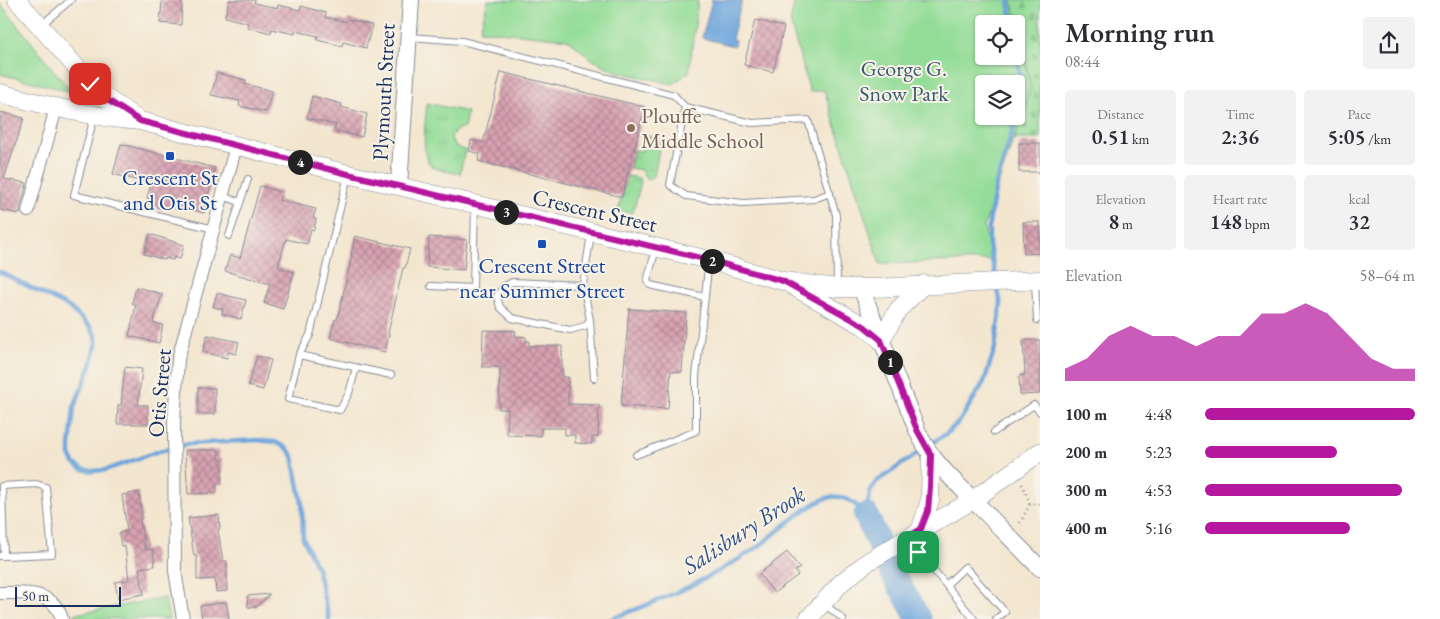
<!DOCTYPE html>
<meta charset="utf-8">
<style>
body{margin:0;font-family:"EB Garamond",serif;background:#f2f2f3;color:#2b2b33;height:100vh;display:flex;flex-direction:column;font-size:19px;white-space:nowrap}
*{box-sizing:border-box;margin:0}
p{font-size:16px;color:#7c7c81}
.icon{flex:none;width:28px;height:28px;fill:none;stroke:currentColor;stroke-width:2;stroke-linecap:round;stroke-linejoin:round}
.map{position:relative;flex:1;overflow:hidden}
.details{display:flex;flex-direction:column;background:#fff;width:400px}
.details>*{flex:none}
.controls{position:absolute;left:975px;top:15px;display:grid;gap:10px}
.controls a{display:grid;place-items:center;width:50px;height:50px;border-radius:5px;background:#fff;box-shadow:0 1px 4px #0004;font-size:25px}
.scale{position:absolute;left:15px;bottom:12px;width:106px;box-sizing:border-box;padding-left:5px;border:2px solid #1b2f5e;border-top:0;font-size:14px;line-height:18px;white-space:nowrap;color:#1b2f5e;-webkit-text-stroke:4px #f7f3e8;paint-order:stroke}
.pin{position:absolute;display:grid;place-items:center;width:42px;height:42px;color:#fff;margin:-21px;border-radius:10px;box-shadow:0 2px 8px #0006}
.km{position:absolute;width:25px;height:25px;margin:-12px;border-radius:50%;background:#222;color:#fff;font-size:14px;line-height:25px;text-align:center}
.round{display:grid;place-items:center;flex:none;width:52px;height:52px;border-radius:5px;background:#f2f2f3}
.summary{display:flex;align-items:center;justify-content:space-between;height:85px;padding:0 25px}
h1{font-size:28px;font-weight:600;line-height:38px}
.metrics{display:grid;grid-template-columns:repeat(3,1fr);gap:8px;height:85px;padding:5px 25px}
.metrics div{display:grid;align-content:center;border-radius:5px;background:#f2f2f3;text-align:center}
.metrics b{font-size:21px;font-weight:600}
.metrics small{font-size:14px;font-weight:400}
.metrics p{font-size:14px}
.chart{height:140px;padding:10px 25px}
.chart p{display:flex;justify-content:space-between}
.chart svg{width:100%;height:90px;margin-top:5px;fill:#b5179e;opacity:.7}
ul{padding:0 25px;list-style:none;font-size:16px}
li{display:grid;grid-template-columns:80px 60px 1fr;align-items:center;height:38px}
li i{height:12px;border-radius:6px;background:#b5179e}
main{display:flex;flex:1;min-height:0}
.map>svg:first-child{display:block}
.grass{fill:url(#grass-tufts);stroke:#58867b}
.cemetery{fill:url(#cemetery-stones);stroke:#58867b}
.green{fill:#94dd98;stroke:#58867b;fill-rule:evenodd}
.water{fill:#6ca4db;stroke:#446a9c}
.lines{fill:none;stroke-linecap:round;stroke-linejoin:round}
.stream{stroke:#6ca4db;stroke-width:4.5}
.river{stroke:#6ca4db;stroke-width:25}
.building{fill:url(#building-cross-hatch)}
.service-casing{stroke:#878a96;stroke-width:8}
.minor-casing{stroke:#878a96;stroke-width:14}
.tertiary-casing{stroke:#878a96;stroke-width:18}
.secondary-casing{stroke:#878a96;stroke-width:19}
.path{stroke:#878a96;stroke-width:2.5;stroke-dasharray:1 4;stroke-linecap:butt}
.service{stroke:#fff;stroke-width:6}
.minor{stroke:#fff;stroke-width:12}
.tertiary{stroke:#fff;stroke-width:16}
.secondary{stroke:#fff;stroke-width:18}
.route-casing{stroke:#fff;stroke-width:10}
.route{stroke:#b5179e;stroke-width:6}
.education-dot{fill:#8d6e63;stroke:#f7f3e8;stroke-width:2}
.transit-dot{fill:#1a4fb4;stroke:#f7f3e8;stroke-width:2}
.labels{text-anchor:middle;stroke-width:4;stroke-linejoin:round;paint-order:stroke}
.park-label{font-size:22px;fill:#395a6c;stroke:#f7f3e8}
.street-label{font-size:22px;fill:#1b2f5e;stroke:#f7f3e8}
.education-label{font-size:22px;fill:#785e54;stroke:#f7f3e8;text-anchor:start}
.transit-label{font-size:22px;fill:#164399;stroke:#f7f3e8}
.water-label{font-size:24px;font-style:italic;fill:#335284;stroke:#f7f3e8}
</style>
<main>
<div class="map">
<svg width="1040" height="619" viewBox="0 0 1040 619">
<defs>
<pattern id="grass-tufts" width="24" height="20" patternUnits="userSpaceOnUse" patternTransform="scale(1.25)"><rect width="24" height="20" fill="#94dd98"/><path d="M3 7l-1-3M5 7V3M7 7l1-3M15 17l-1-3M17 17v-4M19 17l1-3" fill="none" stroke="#7fbe85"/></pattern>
<pattern id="cemetery-stones" width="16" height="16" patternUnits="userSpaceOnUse" patternTransform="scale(1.25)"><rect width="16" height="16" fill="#94dd98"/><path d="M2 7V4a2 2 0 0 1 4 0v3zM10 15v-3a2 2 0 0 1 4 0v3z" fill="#7fbe85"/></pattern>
<pattern id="building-cross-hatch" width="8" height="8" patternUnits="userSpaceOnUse" patternTransform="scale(1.25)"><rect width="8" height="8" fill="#d8a1b1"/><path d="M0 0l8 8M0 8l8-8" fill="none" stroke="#ae8493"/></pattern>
</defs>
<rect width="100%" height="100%" fill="#f7f3e8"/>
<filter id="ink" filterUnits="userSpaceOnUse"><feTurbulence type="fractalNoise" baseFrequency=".02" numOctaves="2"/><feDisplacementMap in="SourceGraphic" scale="10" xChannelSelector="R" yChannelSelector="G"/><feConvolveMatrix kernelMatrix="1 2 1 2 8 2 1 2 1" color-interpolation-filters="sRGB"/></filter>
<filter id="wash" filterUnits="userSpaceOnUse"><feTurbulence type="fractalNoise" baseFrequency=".0096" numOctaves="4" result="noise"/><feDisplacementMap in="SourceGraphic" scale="20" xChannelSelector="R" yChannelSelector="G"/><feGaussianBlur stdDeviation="1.12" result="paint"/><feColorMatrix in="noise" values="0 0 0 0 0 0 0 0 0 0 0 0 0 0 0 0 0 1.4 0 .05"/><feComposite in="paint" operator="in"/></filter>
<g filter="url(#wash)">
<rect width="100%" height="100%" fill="#f3e6cf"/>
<g class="grass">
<path d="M 427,103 L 467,112 L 464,128 L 458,129 L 451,136 C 452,146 457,147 465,150 L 460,174 C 451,172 440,171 433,167 C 419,160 426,117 427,103 Z"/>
<path d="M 648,136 L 661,140 L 654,176 L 647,180 L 641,170 L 630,168 L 634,150 L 642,151 L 646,137 Z"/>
<path d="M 627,176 L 639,178 L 641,182 L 633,213 L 618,211 Z"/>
</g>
<path class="cemetery" d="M 1012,0 L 1040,0 L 1040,139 L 1013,139 L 1031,88 Z"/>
<g class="green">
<path d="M 488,0 L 698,0 L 689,72 L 673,84 L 618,72 L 593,60 L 567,39 L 480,30 Z"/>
<path d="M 795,0 L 1012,0 L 1031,88 L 984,226 L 991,260 L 880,264 L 824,90 L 810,92 L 790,22 ZM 984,24 L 1016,24 L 1016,56 L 984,56 ZM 984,84 L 1016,84 L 1016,116 L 984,116 Z"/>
<path d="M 0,3 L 69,89 L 69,91 L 0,74 Z"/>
<path d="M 165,598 L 169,619 L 75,619 L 75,614 Z"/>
</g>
<path class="water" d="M 712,0 L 742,0 L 732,39 L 735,40 L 734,46 L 702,38 Z"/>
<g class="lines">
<g class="stream">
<path d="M 1009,0 L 1012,24"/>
<path d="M 0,272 L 69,307 L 90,327 L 96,337 L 96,346 L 91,365 L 74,407 L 70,446 L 70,455 L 74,463 L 82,469 L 92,471 L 106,470 L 159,451 L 188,444 L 257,440 L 275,442 L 287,448 L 293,456 L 302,503 L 303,538 L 317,568 L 329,619"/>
<path d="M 996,278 L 989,245 L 989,223 L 996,185 L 1022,99 L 1021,82 L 1016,49"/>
<path d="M 866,515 L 870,492 L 876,482 L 947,433 L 959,422 L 984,382 L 995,348 L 1001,304 L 997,286"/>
<path d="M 611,619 C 652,603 692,588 729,565 C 739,559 749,553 758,547 C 775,534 812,500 831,497 C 846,495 857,505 866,515"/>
</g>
<path class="river" d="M 866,515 L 892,572 L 919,619"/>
</g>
<g id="blocks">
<g class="building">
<path d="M 165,0 L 182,0 L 181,25 L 160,23 L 162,1 Z"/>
<path d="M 229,0 L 255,0 L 254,3 L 277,8 L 278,5 L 300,10 L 301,6 L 326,13 L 325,17 L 347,22 L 348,19 L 372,25 L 366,48 L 343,42 L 342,46 L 317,40 L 318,36 L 295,31 L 295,34 L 272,29 L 271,33 L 247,27 L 248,23 L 225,17 Z"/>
<path d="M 755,20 L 784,27 L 773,72 L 744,65 Z"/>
<path d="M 501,72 L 645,107 L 622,197 L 478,161 L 480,154 L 469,151 L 471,140 L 483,143 Z"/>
<path d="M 217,73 L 246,80 L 245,84 L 272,91 L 266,112 L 239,106 L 240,101 L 211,95 Z"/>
<path d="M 312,96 L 342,104 L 341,107 L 367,114 L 362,137 L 334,130 L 336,125 L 307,118 Z"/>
<path d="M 0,112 L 24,118 L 4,179 L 27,183 L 20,209 L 20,214 L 0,210 Z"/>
<rect x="1019" y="143" width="21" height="29"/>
<path d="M 121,144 L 215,168 L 204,213 L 174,205 L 174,208 L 167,206 L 166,210 L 149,205 L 150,199 L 147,198 L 151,184 L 113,174 Z"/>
<path d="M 260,186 L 281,192 L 279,200 L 316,209 L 313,218 L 316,219 L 314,230 L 311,229 L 307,244 L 286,239 L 278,267 L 294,272 L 283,309 L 264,303 L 270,284 L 225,271 L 230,255 L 240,258 Z"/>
<path d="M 1023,222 L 1040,222 L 1040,253 L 1024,254 Z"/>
<path d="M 150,234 L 184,245 L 180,259 L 174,257 L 173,260 L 166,258 L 165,260 L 144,254 Z"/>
<path d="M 355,236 L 410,249 L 405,268 L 403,268 L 388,333 L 389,334 L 385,352 L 330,338 L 335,319 L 337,320 L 352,256 L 351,256 Z"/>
<path d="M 429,237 L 467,240 L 464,270 L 427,267 Z"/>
<path d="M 136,287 L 162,294 L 153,323 L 163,325 L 159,343 L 129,336 L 136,305 L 132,303 Z"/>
<path d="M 217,293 L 246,300 L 241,319 L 222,314 L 223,309 L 213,307 Z"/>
<path d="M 629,309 L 686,313 L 682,372 L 671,371 L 668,409 L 621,406 Z"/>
<path d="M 483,330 L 516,331 L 515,336 L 526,337 L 526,341 L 529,341 L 529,346 L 562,346 L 562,377 L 568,377 L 568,404 L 599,405 L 598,437 L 592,437 L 592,444 L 575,443 L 575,435 L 565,435 L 565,428 L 541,428 L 541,436 L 507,435 L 508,409 L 499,409 L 500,367 L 482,367 Z"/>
<path d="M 207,335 L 239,342 L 236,354 L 228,352 L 227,358 L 203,352 Z"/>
<path d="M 1023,340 L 1040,340 L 1040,394 L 1020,395 L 1019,376 L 1025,375 Z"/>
<path d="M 257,356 L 271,360 L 263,390 L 248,386 Z"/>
<path d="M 125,367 L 142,369 L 138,405 L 148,405 L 148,424 L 117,424 L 118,405 L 121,405 Z"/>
<rect x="198" y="388" width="17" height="26"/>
<path d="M 185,450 L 219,450 L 219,459 L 222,459 L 222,484 L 217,484 L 217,493 L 188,494 Z"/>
<path d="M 139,492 L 142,518 L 140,519 L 145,550 L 153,549 L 155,566 L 139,568 L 144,594 L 118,599 L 115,582 L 129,580 L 125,546 L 121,546 L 119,533 L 127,531 L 122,495 Z"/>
<path d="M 219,515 L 220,529 L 218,530 L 223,561 L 227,561 L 227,591 L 216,592 L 215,579 L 197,580 L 197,556 L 194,556 L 188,518 Z"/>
<path d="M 787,552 L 800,568 L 795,571 L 798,575 L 774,593 L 759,574 Z"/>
<path d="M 270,594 L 256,607 L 248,607 L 247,596 Z"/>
<path d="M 226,602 L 229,619 L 202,619 L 200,606 Z"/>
</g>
</g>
</g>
<g filter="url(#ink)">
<use href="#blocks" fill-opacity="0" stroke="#878a96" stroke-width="1"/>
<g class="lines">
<defs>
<g id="service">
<path d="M 41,25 L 71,0"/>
<path d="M 410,37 L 462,41 L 674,95 L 685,107 L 752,123 L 808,120 L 836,215 L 837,287"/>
<path d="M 685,107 L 670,185 L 686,196 L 743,203 L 814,199 L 830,193"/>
<path d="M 94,117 L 74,195 L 214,229"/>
<path d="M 348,175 L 310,335 L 299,355 L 391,375"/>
<path d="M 222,196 L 240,202"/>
<path d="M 591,234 L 583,285 L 590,320 L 594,378"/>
<path d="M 229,236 L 248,179"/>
<path d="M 656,249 L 647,281 L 650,285 L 705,297"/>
<path d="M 1035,282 L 1037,320"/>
<path d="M 583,285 L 512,282 L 503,287 L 497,296 L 500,307 L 512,318 L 570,330 L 585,326 L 590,320"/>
<path d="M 431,286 L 473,288 L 475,205"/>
<path d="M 299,355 L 288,399 L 340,410 L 349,393 L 356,368"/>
<path d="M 994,432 L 1034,405 L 1040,412"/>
<path d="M 636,455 L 696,431 L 696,376 L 709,260"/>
<path d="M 908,539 L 974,619"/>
<path d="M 0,556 L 4,556 L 2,486 L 36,484 L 46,487 L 52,554 L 4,556"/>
<path d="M 946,585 L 965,567 L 1005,612 L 996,619"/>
<path d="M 823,603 L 843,619"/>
</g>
<g id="minor">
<path d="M 28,211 L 56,108"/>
<path d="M 0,593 C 24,593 54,590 62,619"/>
<path d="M 183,619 L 175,571 L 174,422 L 178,359 L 236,146"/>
</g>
<g id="tertiary">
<path d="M 399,186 L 411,0"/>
<path d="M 861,288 L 917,430 C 930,460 953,479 975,502 C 997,524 1018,546 1040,568"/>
</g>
<g id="secondary">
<path d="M 17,0 L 99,93 L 138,120"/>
<path d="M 0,93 C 48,106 91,117 140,121 L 348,174 L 709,260 L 783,281 L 837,288 L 873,288 L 1040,280"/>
<path d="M 791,285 L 864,326 L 881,340 L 898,310 L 924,284"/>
<path d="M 921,529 L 930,500 L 931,455"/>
<path d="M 808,619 L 842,582 L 869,561 L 973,500 L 1040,452"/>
</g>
</defs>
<use href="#service" class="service-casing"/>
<use href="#minor" class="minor-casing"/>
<use href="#tertiary" class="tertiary-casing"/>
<use href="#secondary" class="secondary-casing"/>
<g class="path">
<path d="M 1022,484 L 1030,504"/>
<path d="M 1020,523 L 1030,504 L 1040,504"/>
</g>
<use href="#service" class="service"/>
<use href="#minor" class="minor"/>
<use href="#tertiary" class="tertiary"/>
<use href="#secondary" class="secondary"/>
</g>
</g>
<g class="lines" filter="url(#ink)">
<defs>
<path id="route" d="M 90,84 L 106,99 L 140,121 L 348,174 L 709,260 L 783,281 L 864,326 L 881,340 L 917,430 L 931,455 L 930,487 L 928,511 L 921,529 L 907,538 L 918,552"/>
</defs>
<use href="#route" class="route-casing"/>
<use href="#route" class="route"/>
</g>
<circle class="education-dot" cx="631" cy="128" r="5"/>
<g class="transit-dot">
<rect x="165" y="151" width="10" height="10" rx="2.5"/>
<rect x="537" y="239" width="10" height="10" rx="2.5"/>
</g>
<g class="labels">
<g class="park-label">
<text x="904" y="76">George G.<tspan x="904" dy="25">Snow Park</tspan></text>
</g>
<g class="street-label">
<text transform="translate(383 92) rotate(-87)" y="8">Plymouth Street</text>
<text transform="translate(595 210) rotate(13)" y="8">Crescent Street</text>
<text transform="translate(159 393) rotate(-85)" y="8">Otis Street</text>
</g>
<g class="education-label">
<text x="641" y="123">Plouffe<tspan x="641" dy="25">Middle School</tspan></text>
</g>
<g class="transit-label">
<text x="170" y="185">Crescent St<tspan x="170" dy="25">and Otis St</tspan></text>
<text x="542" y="273">Crescent Street<tspan x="542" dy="25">near Summer Street</tspan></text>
</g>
<g class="water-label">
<text transform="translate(744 530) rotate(-33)" y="8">Salisbury Brook</text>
</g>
</g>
</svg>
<div class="controls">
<a><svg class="icon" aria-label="locate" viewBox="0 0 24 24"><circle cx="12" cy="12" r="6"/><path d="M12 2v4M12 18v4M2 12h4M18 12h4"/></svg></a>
<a><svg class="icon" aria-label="layers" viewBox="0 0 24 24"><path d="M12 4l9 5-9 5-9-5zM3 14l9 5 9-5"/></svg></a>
</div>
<div class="scale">50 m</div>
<div class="pin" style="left:918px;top:552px;background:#1e9e55"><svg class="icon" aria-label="arrive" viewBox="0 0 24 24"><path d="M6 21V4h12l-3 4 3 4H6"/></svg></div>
<div class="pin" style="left:90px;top:84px;background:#d93025"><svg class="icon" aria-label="check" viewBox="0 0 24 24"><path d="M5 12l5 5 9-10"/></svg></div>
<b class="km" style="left:890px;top:362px">1</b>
<b class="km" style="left:712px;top:261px">2</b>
<b class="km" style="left:506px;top:212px">3</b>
<b class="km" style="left:300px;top:162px">4</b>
</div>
<section class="details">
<div class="summary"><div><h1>Morning run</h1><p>08:44</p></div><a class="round"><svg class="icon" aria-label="share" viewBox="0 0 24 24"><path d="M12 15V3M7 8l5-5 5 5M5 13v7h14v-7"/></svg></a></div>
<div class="metrics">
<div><p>Distance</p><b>0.51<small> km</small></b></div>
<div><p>Time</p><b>2:36</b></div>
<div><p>Pace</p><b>5:05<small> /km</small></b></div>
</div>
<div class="metrics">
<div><p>Elevation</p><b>8<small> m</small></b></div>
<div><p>Heart rate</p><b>148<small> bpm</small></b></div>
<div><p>kcal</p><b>32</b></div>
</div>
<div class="chart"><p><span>Elevation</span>58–64 m</p>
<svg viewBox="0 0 160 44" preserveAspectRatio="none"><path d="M0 44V38L10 33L20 22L30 17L40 22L50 22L60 27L70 22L80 22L90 11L100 11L110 6L120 11L130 22L140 33L150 38L160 38V44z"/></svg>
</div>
<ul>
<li><b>100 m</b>4:48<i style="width:100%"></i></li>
<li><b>200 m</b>5:23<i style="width:63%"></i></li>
<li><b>300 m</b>4:53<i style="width:94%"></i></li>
<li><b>400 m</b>5:16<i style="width:69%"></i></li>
</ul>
</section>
</main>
